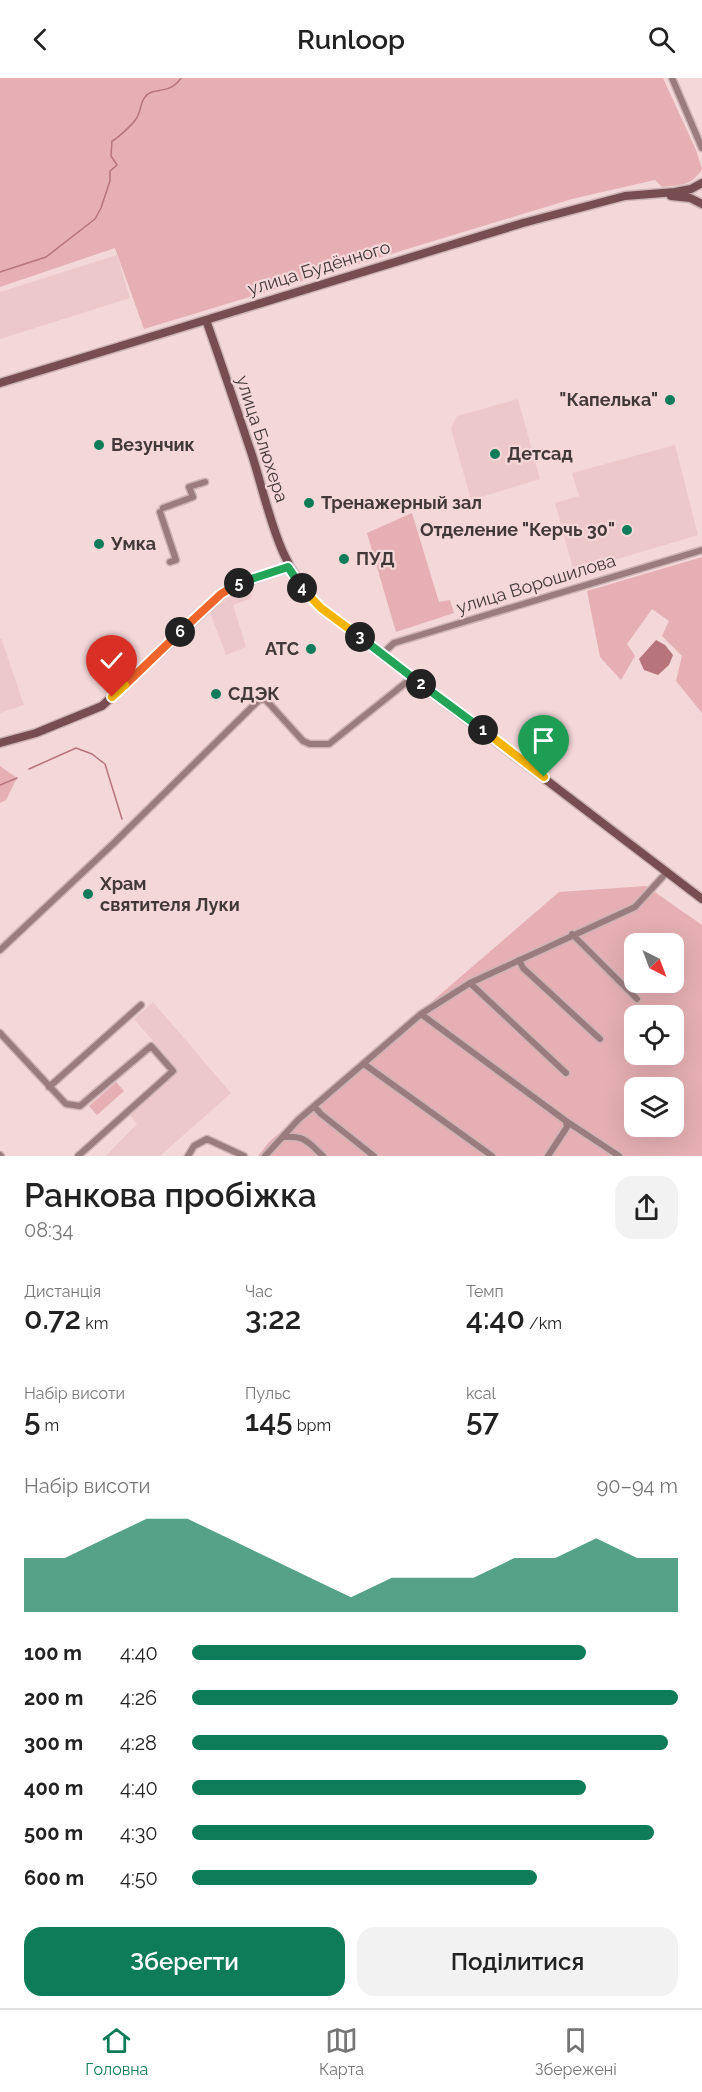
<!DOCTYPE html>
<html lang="uk">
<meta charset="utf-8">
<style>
body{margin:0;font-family:Raleway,sans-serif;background:#f2f2f2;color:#222;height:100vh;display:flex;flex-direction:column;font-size:22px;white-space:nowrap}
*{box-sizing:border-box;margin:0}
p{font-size:20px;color:#767676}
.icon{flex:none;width:33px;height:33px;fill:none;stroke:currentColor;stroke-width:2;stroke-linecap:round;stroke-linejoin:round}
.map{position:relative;height:1078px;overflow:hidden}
.drawer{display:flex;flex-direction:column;background:#fff;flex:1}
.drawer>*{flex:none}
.needle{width:39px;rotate:138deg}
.buttons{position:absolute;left:624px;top:855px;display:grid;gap:12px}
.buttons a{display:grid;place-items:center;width:60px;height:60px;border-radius:12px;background:#fff;box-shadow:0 6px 24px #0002;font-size:30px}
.pin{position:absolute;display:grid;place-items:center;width:51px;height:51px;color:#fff;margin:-62px -26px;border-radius:50% 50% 50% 0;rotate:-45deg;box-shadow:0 0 6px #0007}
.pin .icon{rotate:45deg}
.km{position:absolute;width:30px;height:30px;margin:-15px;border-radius:50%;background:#222;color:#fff;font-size:16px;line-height:30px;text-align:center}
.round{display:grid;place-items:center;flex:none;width:63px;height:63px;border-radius:18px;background:#f2f2f2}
.summary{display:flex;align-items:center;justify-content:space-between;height:102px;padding:0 24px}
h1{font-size:33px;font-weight:600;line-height:45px}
.stats{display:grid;grid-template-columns:repeat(3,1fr);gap:9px;height:102px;padding:6px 24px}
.stats div{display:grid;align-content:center}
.stats b{font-size:30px;font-weight:600}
.stats small{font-size:16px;font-weight:400}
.stats p{font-size:16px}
.chart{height:168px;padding:12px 24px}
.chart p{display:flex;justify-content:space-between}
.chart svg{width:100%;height:108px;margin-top:6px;fill:#0e7c58;opacity:.7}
.cta{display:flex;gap:12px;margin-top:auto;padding:12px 24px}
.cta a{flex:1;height:69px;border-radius:18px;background:#0e7c58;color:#fff;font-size:24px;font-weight:600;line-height:69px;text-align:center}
.cta a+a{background:#f2f2f2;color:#222}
ul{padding:0 24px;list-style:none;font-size:20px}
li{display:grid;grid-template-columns:96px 72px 1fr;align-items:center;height:45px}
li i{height:15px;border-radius:8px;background:#0e7c58}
header{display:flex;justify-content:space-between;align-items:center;height:78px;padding:0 24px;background:#fff;font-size:27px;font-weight:600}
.menu{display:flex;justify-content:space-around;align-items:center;height:84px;border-top:2px solid #e0e0e0;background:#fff;font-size:16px;color:#767676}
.menu a{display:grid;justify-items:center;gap:3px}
.menu .current{color:#0e7c58}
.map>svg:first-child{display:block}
.built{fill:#edc8ca}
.green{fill:#e5afb3;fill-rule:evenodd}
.water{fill:#b7747b}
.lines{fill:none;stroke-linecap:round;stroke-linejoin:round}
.stream{stroke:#b7747b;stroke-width:1.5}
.minor-casing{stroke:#cdb4b6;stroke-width:9}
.secondary-casing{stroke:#cdb4b6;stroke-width:11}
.minor{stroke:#9a7c7e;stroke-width:6}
.secondary{stroke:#774d51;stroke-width:8}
.split-1-casing{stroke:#fff;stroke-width:12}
.split-2-casing{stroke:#fff;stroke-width:12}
.split-3-casing{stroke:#fff;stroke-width:12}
.split-4-casing{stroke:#fff;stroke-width:12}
.split-5-casing{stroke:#fff;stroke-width:12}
.split-6-casing{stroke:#fff;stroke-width:12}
.split-7-casing{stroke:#fff;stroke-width:12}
.split-8-casing{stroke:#fff;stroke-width:12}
.split-1{stroke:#f5b400;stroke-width:8}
.split-2{stroke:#22a559;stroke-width:8}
.split-3{stroke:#22a559;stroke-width:8}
.split-4{stroke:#f5b400;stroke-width:8}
.split-5{stroke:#22a559;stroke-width:8}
.split-6{stroke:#f0652b;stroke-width:8}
.split-7{stroke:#f0652b;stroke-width:8}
.split-8{stroke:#f5b400;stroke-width:8}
.poi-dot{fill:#0e7c58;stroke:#f4d7d9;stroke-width:2}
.labels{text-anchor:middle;stroke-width:4.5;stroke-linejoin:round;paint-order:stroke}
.street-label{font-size:18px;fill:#433839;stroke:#f4d7d9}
.poi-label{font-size:18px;font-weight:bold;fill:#433839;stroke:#f4d7d9;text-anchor:start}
</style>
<header><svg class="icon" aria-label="back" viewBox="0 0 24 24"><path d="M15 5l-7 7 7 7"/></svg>Runloop<svg class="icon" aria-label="search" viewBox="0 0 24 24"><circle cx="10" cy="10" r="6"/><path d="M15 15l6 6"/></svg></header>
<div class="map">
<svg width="702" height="1078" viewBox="0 0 702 1078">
<rect width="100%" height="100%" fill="#f4d7d9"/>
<path class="built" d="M117,177L130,220L0,261V214Z
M518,321L540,401L471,422L451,350L457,338Z
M675,367L698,457L574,494L555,425L579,418L572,395Z
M250,511L252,520L233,527L246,569L226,577L210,534L232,517Z
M1,560L24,627L0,635V561Z
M153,924L231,1015L160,1078H106L137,1046L129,1036L178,992L134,941Z"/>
<path class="green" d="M0,0H663L696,72L702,91C692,108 680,107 662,109L655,102L572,121L144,251L115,170L0,209Z
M412,435L439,524L450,522L454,535L396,554L367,455Z
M702,479V635L676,603L682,578L662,558L669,543L652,531L627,566L635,578L621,602L600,579L587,513Z
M0,688L17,700L6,722L0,725Z
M646,808L702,847V1078H258L269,1064L559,814ZM634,866H674V904H634ZM634,938H674V976H634ZM634,1010H674V1048H634Z
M116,1004L124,1013L97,1037L89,1028Z"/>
<path class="water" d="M656,562L665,567L673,577L669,587L658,597L644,592L639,581Z"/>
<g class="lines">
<path class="stream" d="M0,194L46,179L95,141L101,130L110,103V93L117,87L111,78L112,63C117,61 133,46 136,41C141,34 140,25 145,19C153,8 169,18 181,0
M29,691L76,670L92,676L105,686L122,741
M0,707L17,700"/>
<g class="minor-casing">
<path id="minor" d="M672,0L702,70
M163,430L193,419L189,409L205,404
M160,434L176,482L170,484
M382,576L394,565L702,472
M572,856L637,921
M0,872L114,765L257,624L262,621L266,622L303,663L310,666H329L413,599
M519,882L523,890L600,961
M470,905L566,995
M421,936L566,1043L619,1078
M0,955L66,1026L80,1028L151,968L173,993L78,1078
M364,986L492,1078
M49,1009L141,927
M315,1029L321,1036L374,1078
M283,1059C305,1057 308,1064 323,1078
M0,1077L1,1078
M188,1078L194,1068L207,1061L244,1078
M265,1078L298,1042L421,936L470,905L635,829L667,794
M548,1078L567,1049L566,1043"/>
</g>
<g class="secondary-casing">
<path id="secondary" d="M671,118L690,120L702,126
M206,242C222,287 237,332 252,377C270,434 277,487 321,530L702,821
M0,305L523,145L625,118L675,114L691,111L702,105
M0,665L36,655L102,628L229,510L288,489"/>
</g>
<use href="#minor" class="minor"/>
<use href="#secondary" class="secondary"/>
</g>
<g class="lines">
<g class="split-1-casing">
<path id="split-1" d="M483,652L544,699"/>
</g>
<g class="split-2-casing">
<path id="split-2" d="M421,606L483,652"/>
</g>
<g class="split-3-casing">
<path id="split-3" d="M360,559L421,606"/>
</g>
<g class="split-4-casing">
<path id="split-4" d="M302,510L321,530L360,559"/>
</g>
<g class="split-5-casing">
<path id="split-5" d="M239,505L288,489L302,510"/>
</g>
<g class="split-6-casing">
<path id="split-6" d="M180,554L221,516L239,505"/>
</g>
<g class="split-7-casing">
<path id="split-7" d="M125,607L180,554"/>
</g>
<g class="split-8-casing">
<path id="split-8" d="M112,619L125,607"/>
</g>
<use href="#split-1" class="split-1"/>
<use href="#split-2" class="split-2"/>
<use href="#split-3" class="split-3"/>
<use href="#split-4" class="split-4"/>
<use href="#split-5" class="split-5"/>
<use href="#split-6" class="split-6"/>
<use href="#split-7" class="split-7"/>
<use href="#split-8" class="split-8"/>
</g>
<g class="poi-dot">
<circle cx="670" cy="322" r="6"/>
<circle cx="99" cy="367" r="6"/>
<circle cx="495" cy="376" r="6"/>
<circle cx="309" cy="425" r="6"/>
<circle cx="627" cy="452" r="6"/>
<circle cx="99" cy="466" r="6"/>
<circle cx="344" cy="481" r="6"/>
<circle cx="311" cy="571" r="6"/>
<circle cx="216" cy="616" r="6"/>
<circle cx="88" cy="816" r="6"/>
</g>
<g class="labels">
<g class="street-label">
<text transform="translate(319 190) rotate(-17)" y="6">улица Будённого</text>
<text transform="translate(262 361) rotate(72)" y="6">улица Блюхера</text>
<text transform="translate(536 506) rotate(-17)" y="6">улица Ворошилова</text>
</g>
<g class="poi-label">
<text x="658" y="328" text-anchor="end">"Капелька"</text>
<text x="111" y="373">Везунчик</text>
<text x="507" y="382">Детсад</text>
<text x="321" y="431">Тренажерный зал</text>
<text x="615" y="458" text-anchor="end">Отделение "Керчь 30"</text>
<text x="111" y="472">Умка</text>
<text x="356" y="487">ПУД</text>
<text x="299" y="577" text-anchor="end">АТС</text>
<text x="228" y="622">СДЭК</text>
<text x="100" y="812">Храм<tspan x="100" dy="21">святителя Луки</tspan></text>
</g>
</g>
</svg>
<div class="buttons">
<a><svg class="needle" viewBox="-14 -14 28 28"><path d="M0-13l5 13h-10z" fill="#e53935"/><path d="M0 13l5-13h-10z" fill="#767676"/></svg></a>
<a><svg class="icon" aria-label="locate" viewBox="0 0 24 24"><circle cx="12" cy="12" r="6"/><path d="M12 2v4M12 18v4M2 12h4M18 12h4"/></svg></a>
<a><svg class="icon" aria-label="layers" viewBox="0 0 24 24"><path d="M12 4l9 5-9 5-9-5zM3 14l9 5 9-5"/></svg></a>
</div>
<div class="pin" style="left:544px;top:699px;background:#1e9e55"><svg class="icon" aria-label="arrive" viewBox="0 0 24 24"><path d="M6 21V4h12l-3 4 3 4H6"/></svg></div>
<div class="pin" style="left:112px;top:619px;background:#d93025"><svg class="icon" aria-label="check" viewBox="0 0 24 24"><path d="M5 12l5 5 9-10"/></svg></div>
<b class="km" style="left:483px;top:652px">1</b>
<b class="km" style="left:421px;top:606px">2</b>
<b class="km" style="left:360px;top:559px">3</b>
<b class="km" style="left:302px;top:510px">4</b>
<b class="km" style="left:239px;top:505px">5</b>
<b class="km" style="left:180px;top:554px">6</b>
</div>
<section class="drawer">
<div class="summary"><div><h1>Ранкова пробіжка</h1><p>08:34</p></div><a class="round"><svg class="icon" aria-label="share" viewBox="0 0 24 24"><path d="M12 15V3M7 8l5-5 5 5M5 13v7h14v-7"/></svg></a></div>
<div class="stats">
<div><p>Дистанція</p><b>0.72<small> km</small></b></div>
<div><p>Час</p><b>3:22</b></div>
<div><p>Темп</p><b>4:40<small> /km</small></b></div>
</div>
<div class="stats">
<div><p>Набір висоти</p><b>5<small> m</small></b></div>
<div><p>Пульс</p><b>145<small> bpm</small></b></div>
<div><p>kcal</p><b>57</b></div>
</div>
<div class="chart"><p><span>Набір висоти</span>90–94 m</p>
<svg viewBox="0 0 160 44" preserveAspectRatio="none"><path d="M0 44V22L10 22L20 14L30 6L40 6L50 14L60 22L70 30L80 38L90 30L100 30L110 30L120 22L130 22L140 14L150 22L160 22V44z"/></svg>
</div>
<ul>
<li><b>100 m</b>4:40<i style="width:81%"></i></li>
<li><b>200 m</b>4:26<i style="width:100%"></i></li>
<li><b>300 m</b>4:28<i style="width:98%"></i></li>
<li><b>400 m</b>4:40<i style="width:81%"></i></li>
<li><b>500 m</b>4:30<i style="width:95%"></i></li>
<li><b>600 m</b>4:50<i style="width:71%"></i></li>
</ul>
<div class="cta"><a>Зберегти</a><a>Поділитися</a></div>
</section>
<nav class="menu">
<a class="current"><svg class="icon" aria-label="home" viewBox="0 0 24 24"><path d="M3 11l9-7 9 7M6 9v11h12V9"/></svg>Головна</a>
<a><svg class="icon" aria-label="map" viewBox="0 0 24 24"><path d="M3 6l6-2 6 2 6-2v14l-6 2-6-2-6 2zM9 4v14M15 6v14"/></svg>Карта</a>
<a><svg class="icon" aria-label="saved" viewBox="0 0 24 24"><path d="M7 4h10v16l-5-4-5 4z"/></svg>Збережені</a>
</nav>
